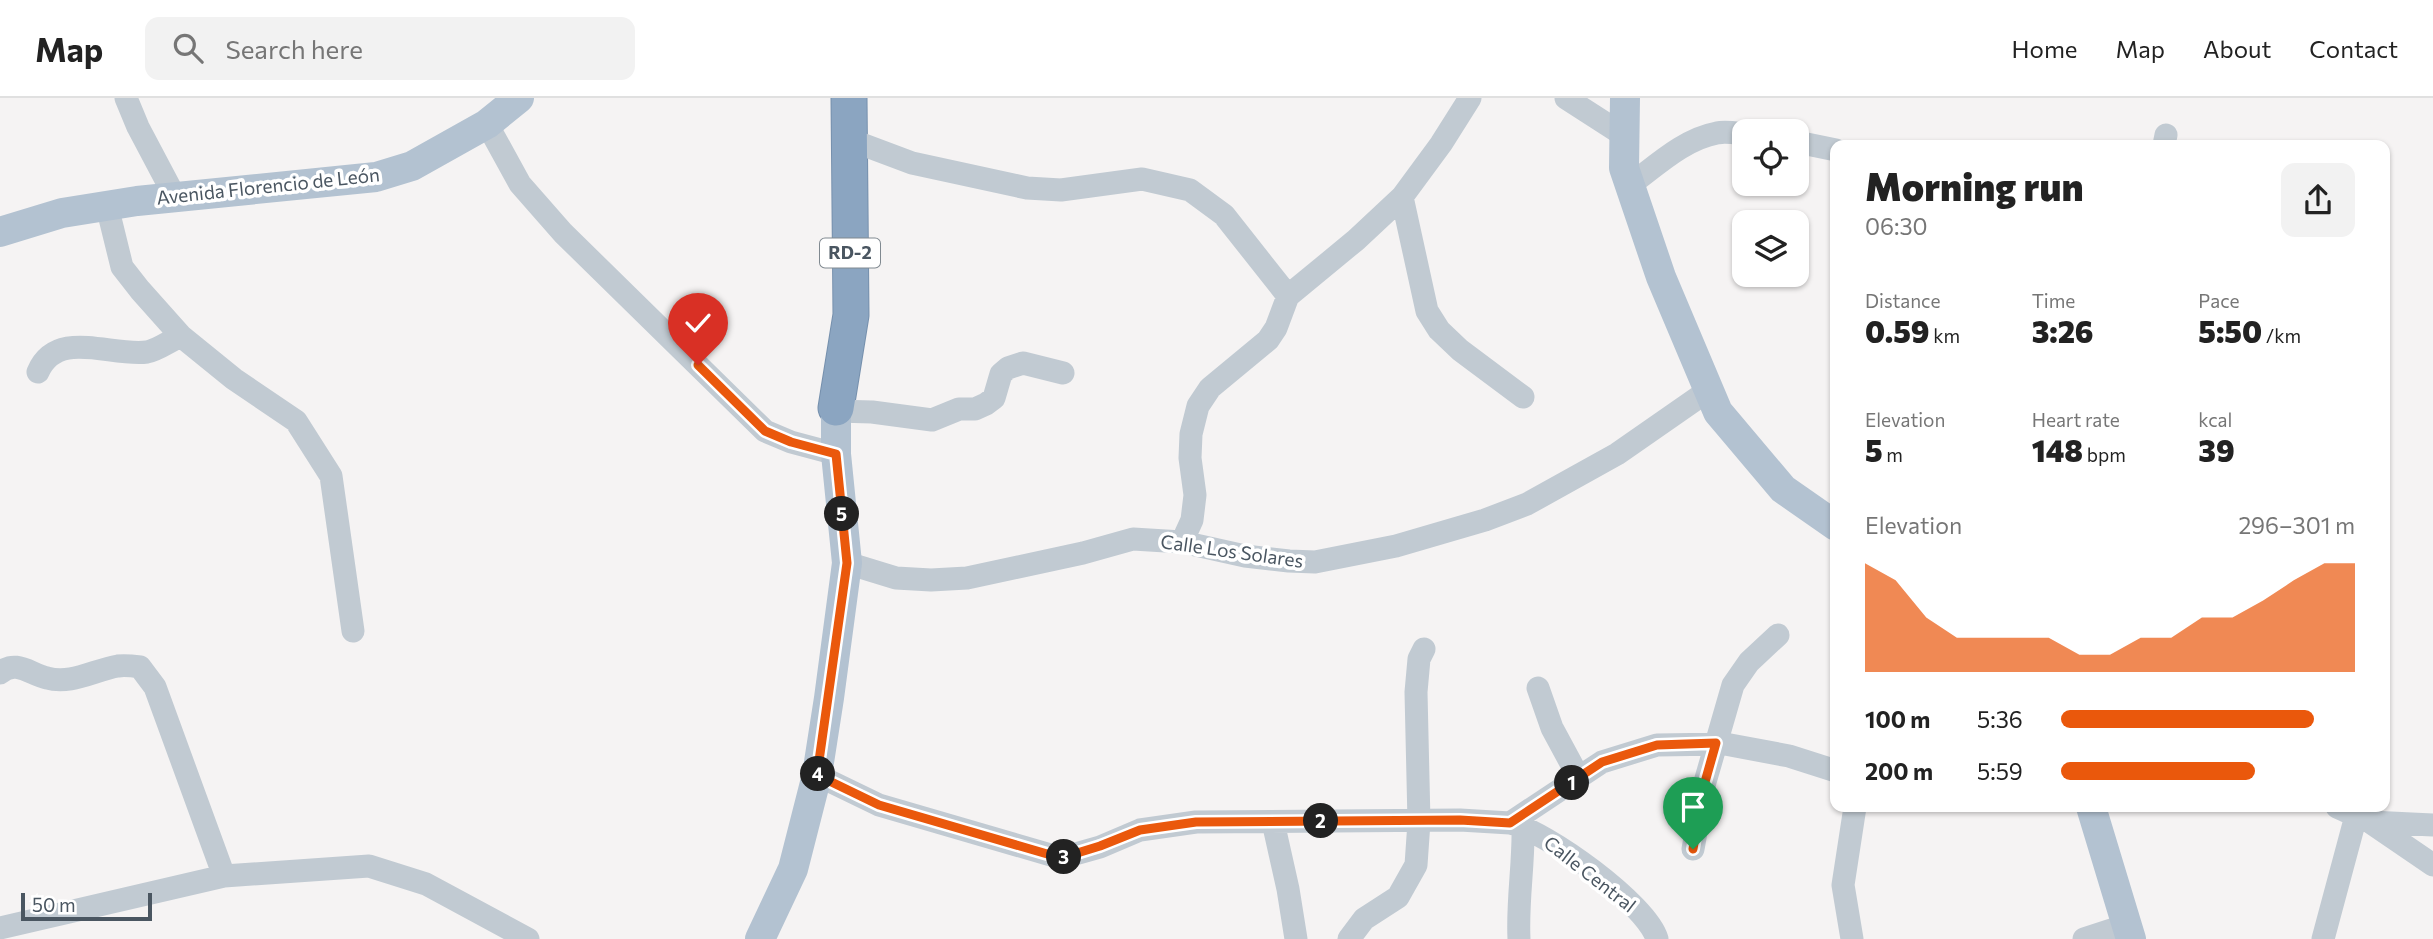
<!DOCTYPE html>
<meta charset="utf-8">
<style>
body{margin:0;font-family:Commissioner,sans-serif;background:#f2f2f2;color:#222;height:100vh;display:flex;flex-direction:column;font-size:26px;white-space:nowrap}
*{box-sizing:border-box;margin:0}
p{font-size:23px;color:#767676}
.icon{flex:none;width:38px;height:38px;fill:none;stroke:currentColor;stroke-width:2;stroke-linecap:round;stroke-linejoin:round}
.map{position:relative;flex:1;overflow:hidden}
.drawer{position:absolute;left:1830px;top:42px;width:560px;height:672px;display:flex;flex-direction:column;background:#fff;border-radius:14px;box-shadow:0 2px 5px #0004}
.drawer>*{flex:none}
.tools{position:absolute;left:1732px;top:21px;display:grid;gap:14px}
.tools a{display:grid;place-items:center;width:77px;height:77px;border-radius:14px;background:#fff;box-shadow:0 2px 5px #0004;font-size:35px}
.scale{position:absolute;left:21px;bottom:18px;width:131px;box-sizing:border-box;padding-left:7px;border:4px solid #4a5661;border-top:0;font-size:19px;line-height:24px;white-space:nowrap;color:#4a5661;-webkit-text-stroke:5px #fff;paint-order:stroke}
.pin{position:absolute;display:grid;place-items:center;width:60px;height:60px;color:#fff;margin:-72px -30px;border-radius:50% 50% 50% 0;rotate:-45deg;box-shadow:0 0 7px #0007}
.pin .icon{rotate:45deg}
.km{position:absolute;width:35px;height:35px;margin:-18px;border-radius:50%;background:#222;color:#fff;font-size:19px;line-height:35px;text-align:center}
.round{display:grid;place-items:center;flex:none;width:74px;height:74px;border-radius:14px;background:#f2f2f2}
.overview{display:flex;align-items:center;justify-content:space-between;height:119px;padding:0 35px}
h1{font-size:38px;font-weight:800;line-height:52px}
.stats{display:grid;grid-template-columns:repeat(3,1fr);gap:10px;height:119px;padding:7px 35px}
.stats div{display:grid;align-content:center}
.stats b{font-size:30px;font-weight:800}
.stats small{font-size:19px;font-weight:400}
.stats p{font-size:19px}
.chart{height:196px;padding:14px 35px}
.chart p{display:flex;justify-content:space-between}
.chart svg{width:100%;height:126px;margin-top:7px;fill:#ea580c;opacity:.7}
ul{padding:0 35px;list-style:none;font-size:23px}
li{display:grid;grid-template-columns:112px 84px 1fr;align-items:center;height:52px}
li i{height:18px;border-radius:9px;background:#ea580c}
header{display:flex;align-items:center;gap:42px;box-sizing:border-box;height:98px;padding:0 35px;background:#fff;border-bottom:2px solid #e0e0e0}
header strong{font-size:33px}
nav{display:flex;gap:38px;margin-inline-start:auto;font-size:24px}
.search{width:490px;height:63px;background:#f2f2f2;display:flex;align-items:center;gap:18px;box-sizing:border-box;padding:0 24px;border-radius:14px;color:#767676;font-size:26px}
.map>svg:first-child{display:block}
.lines{fill:none;stroke-linecap:round;stroke-linejoin:round}
.highway-casing{stroke:#7690ad;stroke-width:37}
.minor{stroke:#c1cad2;stroke-width:23}
.major{stroke:#b3c2d1;stroke-width:30}
.highway{stroke:#8ba5c1;stroke-width:35}
.route-casing{stroke:#fff;stroke-width:14}
.route{stroke:#ea580c;stroke-width:9}
.labels{text-anchor:middle;stroke-width:7;stroke-linejoin:round;paint-order:stroke}
.shield{fill:#fff;stroke:#808990;stroke-width:2}
.shield-label{font-size:18px;font-weight:bold;fill:#4a5661}
.street-label{font-size:19px;fill:#4a5661;stroke:#fff}
</style>
<header>
<strong>Map</strong>
<div class="search"><svg class="icon" aria-label="search" viewBox="0 0 24 24"><circle cx="10" cy="10" r="6"/><path d="M15 15l6 6"/></svg>Search here</div>
<nav><a>Home</a><a>Map</a><a>About</a><a>Contact</a></nav>
</header>
<div class="map">
<svg width="2433" height="841" viewBox="0 0 2433 841">
<rect width="100%" height="100%" fill="#f5f3f3"/>
<g class="lines">
<g class="highway-casing">
<path id="highway" d="M836,310L851,217L849,0"/>
</g>
<path class="minor" d="M126,0L138,29L175,99
M1566,0L1625,38
M487,26L520,86L563,135L765,333L791,344L836,356
M848,41L912,65L1027,90L1061,92L1142,81L1190,92L1224,117L1288,198
M1797,44L1836,52
M2164,47L2166,37
M1630,87C1656,68 1684,41 1717,35C1725,33 1736,35 1745,36
M1402,99L1427,213L1439,232L1460,252L1523,299
M107,108L122,169L140,192L181,238L234,281L296,323L331,378L353,533
M38,274C57,230 111,259 147,254C158,252 171,242 181,238
M836,313L872,314L932,322L959,311H975L986,306L994,300L1001,276L1008,270L1023,265L1063,275
M1182,444L1192,422L1195,397L1190,360L1191,336L1198,308L1210,290L1268,242L1276,230L1288,198L1356,142L1402,99L1441,46L1470,0
M847,465L896,480L931,482L967,480L1083,455L1133,441L1182,444L1245,458L1289,463L1315,464L1396,448L1485,422L1527,406L1617,356L1709,292
M0,575C16,561 30,576 47,580C71,587 94,572 118,568C125,567 133,568 140,569L155,589L224,778
M1538,590L1552,630L1579,680
M817,677L879,707L1061,760L1100,749L1140,732L1196,724L1460,722L1510,725L1602,664L1657,647L1725,646L1789,658L1836,673
M2337,709L2370,724L2433,727
M1273,724L1288,791L1296,841
M2370,724L2433,767
M1510,725C1546,733 1647,806 1657,841
M1693,751L1705,684L1733,587L1749,564L1778,537
M0,830L224,778L369,768L426,786L528,841
M1349,841L1364,821L1398,799L1416,767L1419,724L1416,594L1419,561L1424,551
M1519,841C1517,803 1524,766 1523,728
M1852,841L1843,787L1855,709
M2084,841L2127,827
M2323,841L2356,718"/>
<path class="major" d="M1625,0L1624,70L1661,179L1718,314L1783,391L1836,428
M0,134L62,115L137,103L376,79L412,68L487,26L519,0
M2091,709L2131,841
M760,841L793,771L817,677L829,600L847,465L836,356V310"/>
<use href="#highway" class="highway"/>
</g>
<g class="lines">
<g class="route-casing">
<path id="route" d="M698,267L765,333L791,344L836,356L847,465L817,677L879,707L1061,760L1100,748L1140,732L1196,724L1460,722L1510,725L1602,664L1657,647L1716,645L1705,684L1693,751"/>
</g>
<use href="#route" class="route"/>
</g>
<g class="labels">
<rect class="shield" x="820" y="140.5" width="60" height="29" rx="5"/>
<g class="shield-label">
<text x="850" y="161">RD-2</text>
</g>
<g class="street-label">
<text transform="translate(268 88) rotate(-6)" y="7">Avenida Florencio de León</text>
<text transform="translate(1232 453) rotate(8)" y="7">Calle Los Solares</text>
<text transform="translate(1590 776) rotate(38)" y="7">Calle Central</text>
</g>
</g>
</svg>
<div class="tools">
<a><svg class="icon" aria-label="locate" viewBox="0 0 24 24"><circle cx="12" cy="12" r="6"/><path d="M12 2v4M12 18v4M2 12h4M18 12h4"/></svg></a>
<a><svg class="icon" aria-label="layers" viewBox="0 0 24 24"><path d="M12 4l9 5-9 5-9-5zM3 14l9 5 9-5"/></svg></a>
</div>
<div class="scale">50 m</div>
<div class="pin" style="left:1693px;top:751px;background:#1e9e55"><svg class="icon" aria-label="arrive" viewBox="0 0 24 24"><path d="M6 21V4h12l-3 4 3 4H6"/></svg></div>
<div class="pin" style="left:698px;top:267px;background:#d93025"><svg class="icon" aria-label="check" viewBox="0 0 24 24"><path d="M5 12l5 5 9-10"/></svg></div>
<b class="km" style="left:1572px;top:685px">1</b>
<b class="km" style="left:1321px;top:723px">2</b>
<b class="km" style="left:1064px;top:759px">3</b>
<b class="km" style="left:818px;top:676px">4</b>
<b class="km" style="left:842px;top:416px">5</b>
<section class="drawer">
<div class="overview"><div><h1>Morning run</h1><p>06:30</p></div><a class="round"><svg class="icon" aria-label="share" viewBox="0 0 24 24"><path d="M12 15V3M7 8l5-5 5 5M5 13v7h14v-7"/></svg></a></div>
<div class="stats">
<div><p>Distance</p><b>0.59<small> km</small></b></div>
<div><p>Time</p><b>3:26</b></div>
<div><p>Pace</p><b>5:50<small> /km</small></b></div>
</div>
<div class="stats">
<div><p>Elevation</p><b>5<small> m</small></b></div>
<div><p>Heart rate</p><b>148<small> bpm</small></b></div>
<div><p>kcal</p><b>39</b></div>
</div>
<div class="chart"><p><span>Elevation</span>296–301 m</p>
<svg viewBox="0 0 160 44" preserveAspectRatio="none"><path d="M0 44V6L10 12L20 25L30 32L40 32L50 32L60 32L70 38L80 38L90 32L100 32L110 25L120 25L130 19L140 12L150 6L160 6V44z"/></svg>
</div>
<ul>
<li><b>100 m</b>5:36<i style="width:86%"></i></li>
<li><b>200 m</b>5:59<i style="width:66%"></i></li>
</ul>
</section>
</div>
